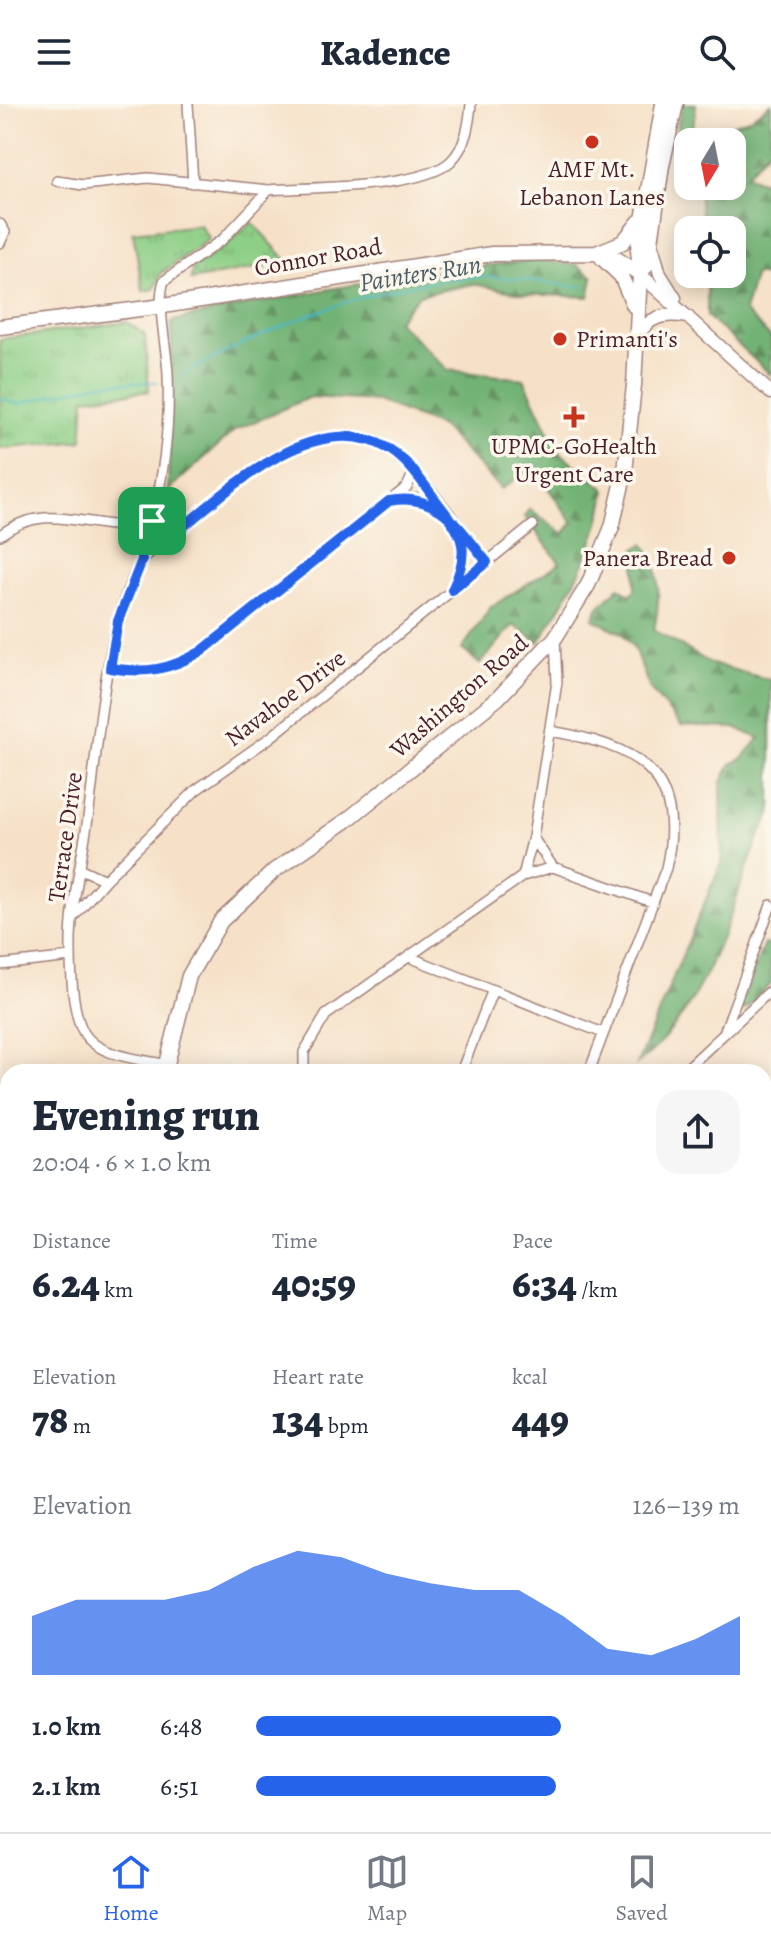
<!DOCTYPE html>
<meta charset="utf-8">
<style>
body{margin:0;font-family:Alegreya,serif;background:#f6f6f7;color:#1f2937;height:100vh;display:flex;flex-direction:column;font-size:30px;white-space:nowrap}
*{box-sizing:border-box;margin:0}
p{font-size:26px;color:#747a83}
.icon{flex:none;width:44px;height:44px;fill:none;stroke:currentColor;stroke-width:2;stroke-linecap:round;stroke-linejoin:round}
.map{position:relative;flex:1;overflow:hidden}
.sheet{position:absolute;left:0px;top:960px;width:772px;height:768px;display:flex;flex-direction:column;background:#fff;border-radius:24px 24px 0 0;box-shadow:0 4px 20px #0003}
.sheet>*{flex:none}
.needle{width:52px;rotate:190deg}
.fabs{position:absolute;left:674px;top:24px;display:grid;gap:16px}
.fabs a{display:grid;place-items:center;width:72px;height:72px;border-radius:16px;background:#fff;box-shadow:0 4px 20px #0003;font-size:40px}
.pin{position:absolute;display:grid;place-items:center;width:68px;height:68px;color:#fff;margin:-34px;border-radius:16px;box-shadow:0 4px 12px #0006}
.round{display:grid;place-items:center;flex:none;width:84px;height:84px;border-radius:24px;background:#f6f6f7}
.summary{display:flex;align-items:center;justify-content:space-between;height:136px;padding:0 32px}
h1{font-size:44px;font-weight:800;line-height:60px}
.stats{display:grid;grid-template-columns:repeat(3,1fr);gap:12px;height:136px;padding:8px 32px}
.stats div{display:grid;align-content:center}
.stats b{font-size:40px;font-weight:800}
.stats small{font-size:22px;font-weight:400}
.stats p{font-size:22px}
.chart{height:224px;padding:16px 32px}
.chart p{display:flex;justify-content:space-between}
.chart svg{width:100%;height:144px;margin-top:8px;fill:#2563eb;opacity:.7}
ul{padding:0 32px;list-style:none;font-size:26px}
li{display:grid;grid-template-columns:128px 96px 1fr;align-items:center;height:60px}
li i{height:20px;border-radius:10px;background:#2563eb}
header{display:flex;justify-content:space-between;align-items:center;height:104px;padding:0 32px;background:#fff;font-size:36px;font-weight:800}
.dock{display:flex;justify-content:space-around;align-items:center;height:112px;border-top:2px solid #e0e1e3;background:#fff;font-size:22px;color:#747a83}
.dock a{display:grid;justify-items:center;gap:4px}
.dock .selected{color:#2563eb}
.map>svg:first-child{display:block}
.forest{fill:url(#forest-firs);stroke:#5e6850;stroke-width:2}
.park{fill:url(#park-tufts);stroke:#6c7759;stroke-width:2}
.lines{fill:none;stroke-linecap:round;stroke-linejoin:round}
.stream{stroke:#49b8bf;stroke-width:2}
.street-casing{stroke:#a0807a;stroke-width:12}
.secondary-casing{stroke:#a0807a;stroke-width:15}
.primary-casing{stroke:#a0807a;stroke-width:17}
.street{stroke:#fff;stroke-width:9}
.secondary{stroke:#fff;stroke-width:12}
.primary{stroke:#fff;stroke-width:14}
.route-casing{stroke:#fff;stroke-width:16}
.route{stroke:#2563eb;stroke-width:10}
.poi-dot{fill:#c8321e;stroke:#fbf7ec;stroke-width:3}
.labels{text-anchor:middle;stroke-width:7;stroke-linejoin:round;paint-order:stroke}
.poi-label{font-size:24px;fill:#4a1f2b;stroke:#fbf7ec}
.street-label{font-size:24px;fill:#4a1f2b;stroke:#fbf7ec}
.water-label{font-size:26px;font-style:italic;fill:#4a5c66;stroke:#fbf7ec}
</style>
<header><svg class="icon" aria-label="menu" viewBox="0 0 24 24"><path d="M4 6h16M4 12h16M4 18h16"/></svg>Kadence<svg class="icon" aria-label="search" viewBox="0 0 24 24"><circle cx="10" cy="10" r="6"/><path d="M15 15l6 6"/></svg></header>
<div class="map">
<svg width="771" height="1728" viewBox="0 0 771 1728">
<defs>
<pattern id="forest-firs" width="22" height="20" patternUnits="userSpaceOnUse" patternTransform="scale(2)"><rect width="22" height="20" fill="#72b274"/><path d="M5 1l3.5 6h-7zM16 11l3.5 6h-7z" fill="#60905f"/></pattern>
<pattern id="park-tufts" width="24" height="20" patternUnits="userSpaceOnUse" patternTransform="scale(2)"><rect width="24" height="20" fill="#8ecf87"/><path d="M3 7l-1-3M5 7V3M7 7l1-3M15 17l-1-3M17 17v-4M19 17l1-3" fill="none" stroke="#7cb175"/></pattern>
</defs>
<rect width="100%" height="100%" fill="#fbf7ec"/>
<filter id="ink" filterUnits="userSpaceOnUse"><feTurbulence type="fractalNoise" baseFrequency=".0125" numOctaves="2"/><feDisplacementMap in="SourceGraphic" scale="16" xChannelSelector="R" yChannelSelector="G"/><feConvolveMatrix kernelMatrix="1 2 1 2 8 2 1 2 1" color-interpolation-filters="sRGB"/></filter>
<filter id="wash" filterUnits="userSpaceOnUse"><feTurbulence type="fractalNoise" baseFrequency=".006" numOctaves="4" result="noise"/><feDisplacementMap in="SourceGraphic" scale="32" xChannelSelector="R" yChannelSelector="G"/><feGaussianBlur stdDeviation="1.8" result="paint"/><feColorMatrix in="noise" values="0 0 0 0 0 0 0 0 0 0 0 0 0 0 0 0 0 1.4 0 .05"/><feComposite in="paint" operator="in"/></filter>
<g filter="url(#wash)">
<rect width="100%" height="100%" fill="#f6e1c8"/>
<path class="forest" d="M682,0H696L693,25L702,31L749,15L771,0V43L746,71L771,81V173L755,170L744,207L771,234V271L707,212V170H732V126H703L698,82H732V38H688V46L672,48Z
M538,156L577,161L593,173L589,193L524,190L473,180L419,191L397,217L448,266L524,275L558,347L606,386C598,444 569,490 539,538L513,521L480,560L462,545L491,503L560,459L525,413L530,405L564,430L573,419L533,363L501,385L442,323L376,297L310,293L235,326L168,387L172,217C293,190 415,168 538,156Z
M644,440C663,464 660,498 654,526L712,560L771,576V710C759,728 754,747 746,767C723,834 695,916 637,960L722,757L721,680L731,660L742,655L760,634L734,624L681,622L650,585L634,544L622,529L593,515L599,503L619,483L630,491L635,486V445Z
M764,840L771,841V880L744,906L739,904Z
M8,1171V1265L0,1264V1179Z"/>
<path class="park" d="M252,118L288,158L191,176L193,164L226,142Z
M200,121L209,135L161,169L154,185L143,187L133,128Z
M127,218L145,231L149,287L85,294L82,337L0,345V235Z
M292,1720H741L757,1728H291Z"/>
<g class="lines">
<path class="stream" d="M182,271C273,222 373,178 478,173C512,172 549,180 583,183
M0,294L18,300L102,279L157,278
M604,1720L607,1728"/>
</g>
</g>
<g filter="url(#ink)">
<g class="lines">
<g class="street-casing">
<path id="street" d="M188,0L193,79
M57,77L83,81L148,74L269,86
M0,120L5,128L0,139
M392,397L416,394L440,403
M152,417C164,370 170,319 168,270C167,245 156,199 164,177L223,135L269,86C311,83 422,85 451,57C466,42 469,21 471,0
M152,417L171,433
M124,422L139,445L142,456
M0,431C54,391 98,435 152,417
M454,483L463,455L460,427
M110,564C145,570 170,565 202,547L407,383L414,368
M550,627C634,641 688,667 666,764L589,968
M533,734L553,763L652,798
M81,765L105,776
M523,772L553,763
M74,812L105,776L196,686L271,633L533,421
M409,853L603,929
M0,861L71,853
M724,929L771,801
M167,961C142,955 98,953 84,929C72,909 71,869 71,846C70,802 82,757 88,714C98,644 105,518 140,460C149,445 172,432 186,421C236,380 305,312 377,339C411,352 462,428 487,458
M304,968V948L326,911L523,772L533,733L557,578L555,534
M461,968L492,888
M683,968L771,886
M0,1084L8,1089
M764,1111L771,1102
M764,1322L771,1318
M0,1331L8,1335
M764,1464L771,1460
M0,1468L8,1472
M764,1501L771,1504
M0,1605L8,1608
M0,1727L2,1728
M158,1728L159,1720"/>
</g>
<g class="secondary-casing">
<path id="secondary" d="M652,141L660,170L675,194
M640,170L771,289
M637,233C649,212 664,209 688,213
M0,1104L8,1101
M755,1720L771,1728"/>
</g>
<g class="primary-casing">
<path id="primary" d="M596,149L623,138L639,118
M602,154L621,172L634,202
M640,170L648,159L662,62L676,0
M0,223L163,202L492,150L596,149L617,155L640,170
M165,968L189,872L221,817L275,766L346,717L498,594L555,534L588,481L612,423L625,368L634,281L640,170L638,145L663,0
M281,1728L282,1720"/>
</g>
<use href="#street" class="street"/>
<use href="#secondary" class="secondary"/>
<use href="#primary" class="primary"/>
</g>
</g>
<g class="lines" filter="url(#ink)">
<g class="route-casing">
<path id="route" d="M152,417L171,433C224,390 314,300 389,345C409,357 424,381 438,399C464,432 471,446 452,486L487,458C459,424 439,387 389,397L202,547C170,566 146,570 110,564L118,517L142,456L139,445L124,422L152,417"/>
</g>
<use href="#route" class="route"/>
</g>
<g class="poi-dot">
<circle cx="592" cy="38" r="8"/>
<circle cx="560" cy="235" r="8"/>
<path d="M570 301h8v8h8v8h-8v8h-8v-8h-8v-8h8z"/>
<circle cx="729" cy="454" r="8"/>
</g>
<g class="labels">
<g class="poi-label">
<text x="592" y="73">AMF Mt.<tspan x="592" dy="28">Lebanon Lanes</tspan></text>
<text x="576" y="243" text-anchor="start">Primanti's</text>
<text x="574" y="350">UPMC-GoHealth<tspan x="574" dy="28">Urgent Care</tspan></text>
<text x="713" y="462" text-anchor="end">Panera Bread</text>
</g>
<g class="street-label">
<text transform="translate(318 153) rotate(-10)" y="8">Connor Road</text>
<text transform="translate(459 592) rotate(-41)" y="8">Washington Road</text>
<text transform="translate(285 594) rotate(-37)" y="8">Navahoe Drive</text>
<text transform="translate(65 733) rotate(-82)" y="8">Terrace Drive</text>
</g>
<g class="water-label">
<text transform="translate(420 169) rotate(-9)" y="9">Painters Run</text>
</g>
</g>
</svg>
<div class="fabs">
<a><svg class="needle" viewBox="-14 -14 28 28"><path d="M0-13l5 13h-10z" fill="#e53935"/><path d="M0 13l5-13h-10z" fill="#747a83"/></svg></a>
<a><svg class="icon" aria-label="locate" viewBox="0 0 24 24"><circle cx="12" cy="12" r="6"/><path d="M12 2v4M12 18v4M2 12h4M18 12h4"/></svg></a>
</div>
<div class="pin" style="left:152px;top:417px;background:#1e9e55"><svg class="icon" aria-label="arrive" viewBox="0 0 24 24"><path d="M6 21V4h12l-3 4 3 4H6"/></svg></div>
<section class="sheet">
<div class="summary"><div><h1>Evening run</h1><p>20:04 · 6 × 1.0 km</p></div><a class="round"><svg class="icon" aria-label="share" viewBox="0 0 24 24"><path d="M12 15V3M7 8l5-5 5 5M5 13v7h14v-7"/></svg></a></div>
<div class="stats">
<div><p>Distance</p><b>6.24<small> km</small></b></div>
<div><p>Time</p><b>40:59</b></div>
<div><p>Pace</p><b>6:34<small> /km</small></b></div>
</div>
<div class="stats">
<div><p>Elevation</p><b>78<small> m</small></b></div>
<div><p>Heart rate</p><b>134<small> bpm</small></b></div>
<div><p>kcal</p><b>449</b></div>
</div>
<div class="chart"><p><span>Elevation</span>126–139 m</p>
<svg viewBox="0 0 160 44" preserveAspectRatio="none"><path d="M0 44V26L10 21L20 21L30 21L40 18L50 11L60 6L70 8L80 13L90 16L100 18L110 18L120 26L130 36L140 38L150 33L160 26V44z"/></svg>
</div>
<ul>
<li><b>1.0 km</b>6:48<i style="width:63%"></i></li>
<li><b>2.1 km</b>6:51<i style="width:62%"></i></li>
</ul>
</section>
</div>
<nav class="dock">
<a class="selected"><svg class="icon" aria-label="home" viewBox="0 0 24 24"><path d="M3 11l9-7 9 7M6 9v11h12V9"/></svg>Home</a>
<a><svg class="icon" aria-label="map" viewBox="0 0 24 24"><path d="M3 6l6-2 6 2 6-2v14l-6 2-6-2-6 2zM9 4v14M15 6v14"/></svg>Map</a>
<a><svg class="icon" aria-label="saved" viewBox="0 0 24 24"><path d="M7 4h10v16l-5-4-5 4z"/></svg>Saved</a>
</nav>
